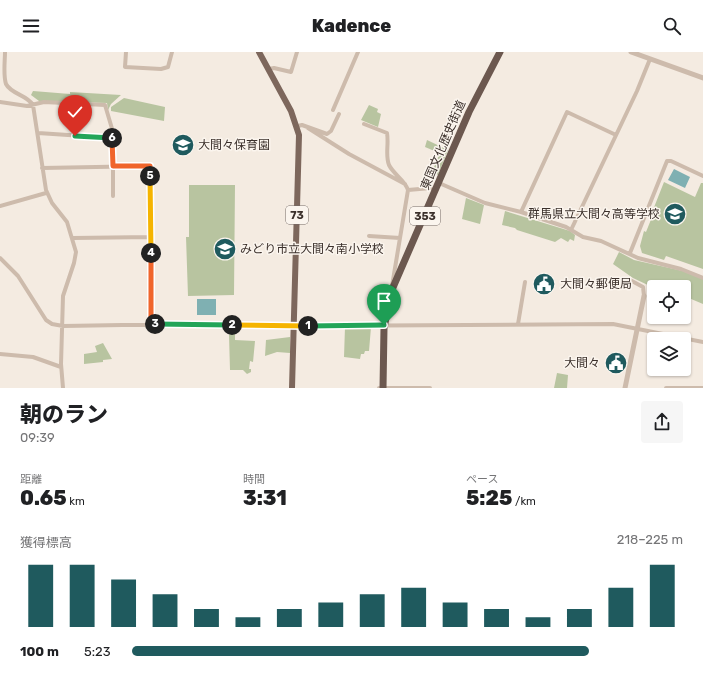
<!DOCTYPE html>
<html lang="ja">
<meta charset="utf-8">
<style>
body{margin:0;font-family:Rubik,"Noto Sans JP",sans-serif;background:#f6f6f6;color:#202124;height:100vh;display:flex;flex-direction:column;font-size:15px;white-space:nowrap}
*{box-sizing:border-box;margin:0}
p{font-size:13px;color:#757577}
.icon{flex:none;width:22px;height:22px;fill:none;stroke:currentColor;stroke-width:2;stroke-linecap:round;stroke-linejoin:round}
.map{position:relative;height:336px;overflow:hidden}
.drawer{display:flex;flex-direction:column;background:#fff;flex:1}
.drawer>*{flex:none}
.tools{position:absolute;left:647px;top:228px;display:grid;gap:8px}
.tools a{display:grid;place-items:center;width:44px;height:44px;border-radius:4px;background:#fff;box-shadow:0 1px 3px #0004;font-size:20px}
.pin{position:absolute;display:grid;place-items:center;width:34px;height:34px;color:#fff;margin:-41px -17px;border-radius:50% 50% 50% 0;rotate:-45deg;box-shadow:0 0 4px #0007}
.pin .icon{rotate:45deg}
.km{position:absolute;width:20px;height:20px;margin:-10px;border-radius:50%;background:#222;color:#fff;font-size:11px;line-height:20px;text-align:center}
.round{display:grid;place-items:center;flex:none;width:42px;height:42px;border-radius:4px;background:#f6f6f6}
.overview{display:flex;align-items:center;justify-content:space-between;height:68px;padding:0 20px}
h1{font-size:22px;font-weight:800;line-height:30px}
.stats{display:grid;grid-template-columns:repeat(3,1fr);gap:6px;height:68px;padding:4px 20px}
.stats div{display:grid;align-content:center}
.stats b{font-size:20px;font-weight:800}
.stats small{font-size:11px;font-weight:400}
.stats p{font-size:11px}
.chart{height:112px;padding:8px 20px}
.chart p{display:flex;justify-content:space-between}
.chart svg{width:100%;height:72px;margin-top:4px;stroke:#1f5a5e;stroke-width:6}
ul{padding:0 20px;list-style:none;font-size:13px}
li{display:grid;grid-template-columns:64px 48px 1fr;align-items:center;height:30px}
li i{height:10px;border-radius:5px;background:#1f5a5e}
header{display:flex;justify-content:space-between;align-items:center;height:52px;padding:0 20px;background:#fff;font-size:18px;font-weight:800}
.map>svg:first-child{display:block}
.green{fill:#b8c4a0}
.water{fill:#7fb0b2}
.lines{fill:none;stroke-linecap:round;stroke-linejoin:round}
.minor{stroke:#cdbbac;stroke-width:4}
.tertiary{stroke:#cdbbac;stroke-width:5}
.primary{stroke:#7d675c;stroke-width:6}
.trunk{stroke:#6c584f;stroke-width:7}
.split-1-casing{stroke:#fff;stroke-width:8}
.split-2-casing{stroke:#fff;stroke-width:8}
.split-3-casing{stroke:#fff;stroke-width:8}
.split-4-casing{stroke:#fff;stroke-width:8}
.split-5-casing{stroke:#fff;stroke-width:8}
.split-6-casing{stroke:#fff;stroke-width:8}
.split-7-casing{stroke:#fff;stroke-width:8}
.split-1{stroke:#22a559;stroke-width:5}
.split-2{stroke:#f5b400;stroke-width:5}
.split-3{stroke:#22a559;stroke-width:5}
.split-4{stroke:#f0652b;stroke-width:5}
.split-5{stroke:#f5b400;stroke-width:5}
.split-6{stroke:#f0652b;stroke-width:5}
.split-7{stroke:#22a559;stroke-width:5}
.labels{text-anchor:middle;stroke-width:3;stroke-linejoin:round;paint-order:stroke}
.shield{fill:#fbf5ee;stroke:#756b66;stroke-width:1}
.shield-label{font-size:11px;font-weight:bold;fill:#3b302b}
.poi-label{font-size:12px;fill:#3b302b;stroke:#fbf5ee;text-anchor:start}
.street-label{font-size:12px;fill:#3b302b;stroke:#fbf5ee}
</style>
<header><svg class="icon" aria-label="menu" viewBox="0 0 24 24"><path d="M4 6h16M4 12h16M4 18h16"/></svg>Kadence<svg class="icon" aria-label="search" viewBox="0 0 24 24"><circle cx="10" cy="10" r="6"/><path d="M15 15l6 6"/></svg></header>
<div class="map">
<svg width="703" height="336" viewBox="0 0 703 336">
<rect width="100%" height="100%" fill="#f4ebe1"/>
<path class="green" d="M33,39L70,42V40L121,43L111,52L108,58L107,51L39,49L31,43Z
M124,46L165,55L164,69L111,59V55Z
M369,53L378,57L377,60L381,62L378,75L361,68Z
M427,88L448,98L438,123L432,120L439,103L437,100L425,95Z
M664,130L695,145L701,131H703V217L666,204L664,208L642,201L640,194L644,179L646,180L652,165L651,163Z
M189,133H235L234,243L188,244L186,185H189Z
M466,146L484,153L480,172L462,167Z
M505,159L570,179L575,183L574,189L570,187L568,190L561,186L555,190L517,178L515,176L502,173Z
M619,200L634,208L683,219L703,227V252L684,244V235H652L633,226L613,212Z
M345,275H371L369,299H365L364,302H361L360,307L344,305Z
M231,279H235V288L255,289L253,310L250,309L249,317H251V320L247,322L243,318H230L229,283Z
M290,285V301L277,300L265,304L266,288Z
M103,291L112,307L103,308V310L84,312V302L97,300L95,294Z
M557,321L568,323L567,336H554Z"/>
<path class="water" d="M674,117L690,125L685,136L668,128Z
M197,247H216V263H197Z"/>
<g class="lines">
<path class="minor" d="M5,0C5,9 3,23 6,32C11,42 27,43 33,53L46,138L52,151L67,170L76,200L74,211L63,244L61,312L63,336
M126,0L125,15L161,17L168,15L172,0
M269,17L274,16L291,20L297,0
M0,50L27,54L44,50L105,53L113,80V144
M333,58L358,0
M364,72L387,81C389,92 385,103 389,113C394,123 405,128 408,138L392,234
M298,74L302,73L327,82L331,79L339,62
M308,76L349,102L405,132
M38,81L113,86
M42,116L150,114L151,273
M439,131L485,151L521,160L566,175L583,185L601,189L638,206L681,217L703,226
M408,138L431,136L436,137
M0,154L46,141
M521,160L567,60L616,83
M571,178L637,39L650,7
M369,184L400,186
M73,186L151,185
M630,201L667,109H671L703,124
M0,206L18,224L46,268L52,272L63,274L182,272L296,274L613,272L703,290
M630,228L643,235L644,244
M518,272L525,230
M0,302L33,305L61,315
M379,336H430
M666,336H703"/>
<path class="tertiary" d="M631,0L703,26
M625,336L644,244"/>
<path class="primary" d="M259,0L291,59L299,83L292,336"/>
<path class="trunk" d="M383,336L384,276L391,240L469,60L500,0"/>
</g>
<g class="lines">
<g class="split-1-casing">
<path id="split-1" d="M308,274L384,273"/>
</g>
<g class="split-2-casing">
<path id="split-2" d="M232,273L308,274"/>
</g>
<g class="split-3-casing">
<path id="split-3" d="M155,272L232,273"/>
</g>
<g class="split-4-casing">
<path id="split-4" d="M151,201V273L155,272"/>
</g>
<g class="split-5-casing">
<path id="split-5" d="M150,124L151,201"/>
</g>
<g class="split-6-casing">
<path id="split-6" d="M112,86L113,114H150V124"/>
</g>
<g class="split-7-casing">
<path id="split-7" d="M75,84L112,86"/>
</g>
<use href="#split-1" class="split-1"/>
<use href="#split-2" class="split-2"/>
<use href="#split-3" class="split-3"/>
<use href="#split-4" class="split-4"/>
<use href="#split-5" class="split-5"/>
<use href="#split-6" class="split-6"/>
<use href="#split-7" class="split-7"/>
</g>
<defs>
<g id="school-disc" transform="scale(1.15)"><circle r="9.5" fill="#1f5a5e" stroke="#fbf5ee"/><path d="M0-5L7-2L0 1L-7-2ZM-4 1L0 2.5L4 1V4Q0 6-4 4Z" fill="#fff"/></g>
<g id="civic-disc" transform="scale(1.15)"><circle r="9.5" fill="#1f5a5e" stroke="#fbf5ee"/><path d="M-.6-6.5H3V-4.5H.6V-3L4-1V1h2V6H-6V1h2V-1L-.6-3ZM-1.2 2.5V6h2.4V2.5Z" fill="#fff"/></g>
</defs>
<g fill-rule="evenodd">
<use href="#school-disc" x="183" y="93"/>
<use href="#school-disc" x="675" y="162"/>
<use href="#school-disc" x="225" y="197"/>
<use href="#civic-disc" x="544" y="232"/>
<use href="#civic-disc" x="616" y="311"/>
</g>
<g class="labels">
<g class="shield">
<rect x="286" y="154" width="22" height="18" rx="3"/>
<rect x="410" y="155" width="30" height="18" rx="3"/>
</g>
<g class="shield-label">
<text x="297" y="167">73</text>
<text x="425" y="168">353</text>
</g>
<g class="poi-label">
<text x="198" y="97">大間々保育園</text>
<text x="660" y="166" text-anchor="end">群馬県立大間々高等学校</text>
<text x="240" y="201">みどり市立大間々南小学校</text>
<text x="560" y="236">大間々郵便局</text>
<text x="600" y="315" text-anchor="end">大間々</text>
</g>
<g class="street-label">
<text transform="translate(443 93) rotate(-67)" y="4">東国文化歴史街道</text>
</g>
</g>
</svg>
<div class="tools">
<a><svg class="icon" aria-label="locate" viewBox="0 0 24 24"><circle cx="12" cy="12" r="6"/><path d="M12 2v4M12 18v4M2 12h4M18 12h4"/></svg></a>
<a><svg class="icon" aria-label="layers" viewBox="0 0 24 24"><path d="M12 4l9 5-9 5-9-5zM3 14l9 5 9-5"/></svg></a>
</div>
<div class="pin" style="left:384px;top:273px;background:#1e9e55"><svg class="icon" aria-label="arrive" viewBox="0 0 24 24"><path d="M6 21V4h12l-3 4 3 4H6"/></svg></div>
<div class="pin" style="left:75px;top:84px;background:#d93025"><svg class="icon" aria-label="check" viewBox="0 0 24 24"><path d="M5 12l5 5 9-10"/></svg></div>
<b class="km" style="left:308px;top:274px">1</b>
<b class="km" style="left:232px;top:273px">2</b>
<b class="km" style="left:155px;top:272px">3</b>
<b class="km" style="left:151px;top:201px">4</b>
<b class="km" style="left:150px;top:124px">5</b>
<b class="km" style="left:112px;top:86px">6</b>
</div>
<section class="drawer">
<div class="overview"><div><h1>朝のラン</h1><p>09:39</p></div><a class="round"><svg class="icon" aria-label="share" viewBox="0 0 24 24"><path d="M12 15V3M7 8l5-5 5 5M5 13v7h14v-7"/></svg></a></div>
<div class="stats">
<div><p>距離</p><b>0.65<small> km</small></b></div>
<div><p>時間</p><b>3:31</b></div>
<div><p>ペース</p><b>5:25<small> /km</small></b></div>
</div>
<div class="chart"><p><span>獲得標高</span>218–225 m</p>
<svg viewBox="0 0 160 44" preserveAspectRatio="none"><path d="M5 44V6M15 44V6M25 44V15M35 44V24M45 44V33M55 44V38M65 44V33M75 44V29M85 44V24M95 44V20M105 44V29M115 44V33M125 44V38M135 44V33M145 44V20M155 44V6"/></svg>
</div>
<ul>
<li><b>100 m</b>5:23<i style="width:83%"></i></li>
</ul>
</section>
